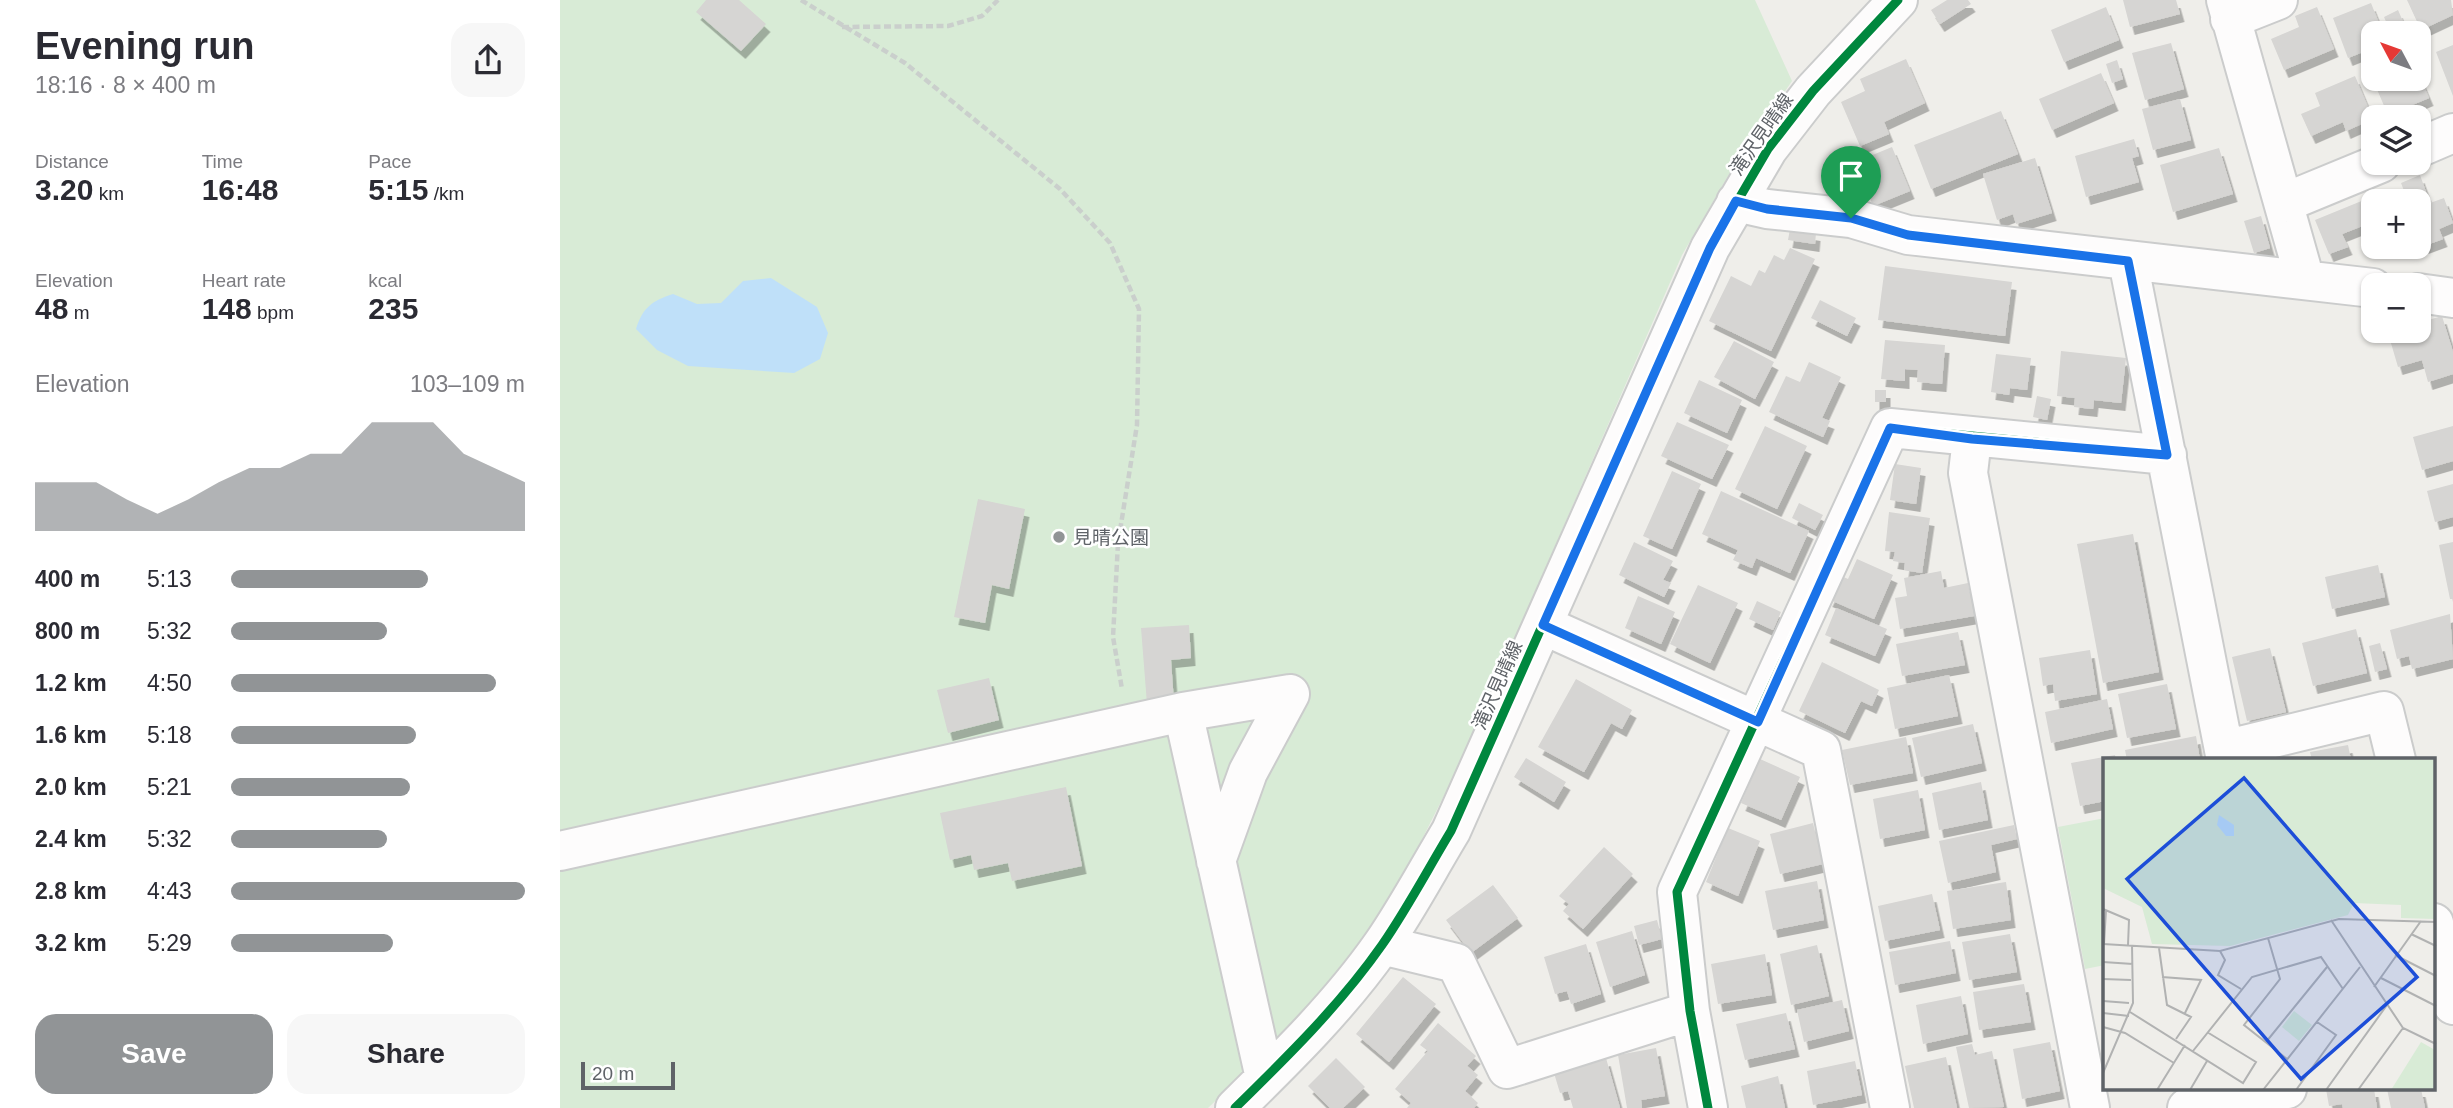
<!DOCTYPE html>
<meta charset="utf-8">
<style>
body{margin:0;font-family:Arial,"Noto Sans JP",sans-serif;background:#f7f7f7;color:#2b2b33;height:100vh;display:flex;flex-direction:column;font-size:26px;white-space:nowrap}
*{box-sizing:border-box;margin:0}
p{font-size:23px;color:#7c7c81}
.icon{flex:none;width:38px;height:38px;fill:none;stroke:currentColor;stroke-width:2;stroke-linecap:round;stroke-linejoin:round}
.map{position:relative;flex:1;overflow:hidden}
.details{display:flex;flex-direction:column;background:#fff;width:560px}
.details>*{flex:none}
.needle{width:46px;rotate:311deg}
.tools{position:absolute;left:1801px;top:21px;display:grid;gap:14px}
.tools a{display:grid;place-items:center;width:70px;height:70px;border-radius:14px;background:#fff;box-shadow:0 2px 5px #0004;font-size:35px}
.scale{position:absolute;left:21px;bottom:18px;width:94px;box-sizing:border-box;padding-left:7px;border:4px solid #5f6368;border-top:0;font-size:19px;line-height:24px;white-space:nowrap;color:#5f6368;-webkit-text-stroke:5px #fff;paint-order:stroke}
.pin{position:absolute;display:grid;place-items:center;width:60px;height:60px;color:#fff;margin:-72px -30px;border-radius:50% 50% 50% 0;rotate:-45deg;box-shadow:0 0 7px #0007}
.pin .icon{rotate:45deg}
.round{display:grid;place-items:center;flex:none;width:74px;height:74px;border-radius:21px;background:#f7f7f7}
.headline{display:flex;align-items:center;justify-content:space-between;height:119px;padding:0 35px}
h1{font-size:38px;font-weight:600;line-height:52px}
.stats{display:grid;grid-template-columns:repeat(3,1fr);gap:10px;height:119px;padding:7px 35px}
.stats div{display:grid;align-content:center}
.stats b{font-size:30px;font-weight:600}
.stats small{font-size:19px;font-weight:400}
.stats p{font-size:19px}
.chart{height:196px;padding:14px 35px}
.chart p{display:flex;justify-content:space-between}
.chart svg{width:100%;height:126px;margin-top:7px;fill:#919496;opacity:.7}
.action{display:flex;gap:14px;margin-top:auto;padding:14px 35px}
.action a{flex:1;height:80px;border-radius:21px;background:#919496;color:#fff;font-size:28px;font-weight:600;line-height:80px;text-align:center}
.action a+a{background:#f7f7f7;color:#2b2b33}
ul{padding:0 35px;list-style:none;font-size:23px}
li{display:grid;grid-template-columns:112px 84px 1fr;align-items:center;height:52px}
li i{height:18px;border-radius:9px;background:#919496}
main{display:flex;flex:1;min-height:0}
.map>svg:first-child{display:block}
.green{fill:#d8ebd6}
.water{fill:#bfe0f9}
.building{fill:#d6d5d3;filter:url(#shadow)}
.lines{fill:none;stroke-linecap:round;stroke-linejoin:round}
.minor-casing{stroke:#cbcccc;stroke-width:42}
.path{stroke:#cacfcc;stroke-width:4.5;stroke-dasharray:7 3.5;stroke-linecap:butt}
.minor{stroke:#fdfcfc;stroke-width:38}
.cycleway-casing{stroke:#fff;stroke-width:13}
.cycleway{stroke:#00873e;stroke-width:9}
.route-casing{stroke:#fff;stroke-width:14}
.route{stroke:#1a73e8;stroke-width:9}
.poi-dot{fill:#919496;stroke:#fff;stroke-width:2.5}
.labels{text-anchor:middle;stroke-width:5;stroke-linejoin:round;paint-order:stroke}
.street-label{font-size:19px;fill:#5f6368;stroke:#fff}
.poi-label{font-size:19px;fill:#5f6368;stroke:#fff;text-anchor:start}
.inset-road{fill:none;stroke:#b1b2b2;stroke-width:2}
.view{fill:#1d4ed8;fill-opacity:0.15;stroke:#1d4ed8;stroke-width:3.5}
.inset-edge{fill:none;stroke:#5f6368;stroke-width:3.5}
</style>
<main>
<section class="details">
<div class="headline"><div><h1>Evening run</h1><p>18:16 · 8 × 400 m</p></div><a class="round"><svg class="icon" aria-label="share" viewBox="0 0 24 24"><path d="M12 15V3M7 8l5-5 5 5M5 13v7h14v-7"/></svg></a></div>
<div class="stats">
<div><p>Distance</p><b>3.20<small> km</small></b></div>
<div><p>Time</p><b>16:48</b></div>
<div><p>Pace</p><b>5:15<small> /km</small></b></div>
</div>
<div class="stats">
<div><p>Elevation</p><b>48<small> m</small></b></div>
<div><p>Heart rate</p><b>148<small> bpm</small></b></div>
<div><p>kcal</p><b>235</b></div>
</div>
<div class="chart"><p><span>Elevation</span>103–109 m</p>
<svg viewBox="0 0 160 44" preserveAspectRatio="none"><path d="M0 44V27L10 27L20 27L30 33L40 38L50 33L60 27L70 22L80 22L90 17L100 17L110 6L120 6L130 6L140 17L150 22L160 27V44z"/></svg>
</div>
<ul>
<li><b>400 m</b>5:13<i style="width:67%"></i></li>
<li><b>800 m</b>5:32<i style="width:53%"></i></li>
<li><b>1.2 km</b>4:50<i style="width:90%"></i></li>
<li><b>1.6 km</b>5:18<i style="width:63%"></i></li>
<li><b>2.0 km</b>5:21<i style="width:61%"></i></li>
<li><b>2.4 km</b>5:32<i style="width:53%"></i></li>
<li><b>2.8 km</b>4:43<i style="width:100%"></i></li>
<li><b>3.2 km</b>5:29<i style="width:55%"></i></li>
</ul>
<div class="action"><a>Save</a><a>Share</a></div>
</section>
<div class="map">
<svg width="1893" height="1108" viewBox="0 0 1893 1108">
<defs>
<filter id="shadow"><feDropShadow dx="4.5" dy="8" stdDeviation="0" flood-color="#0004"/></filter>
</defs>
<rect width="100%" height="100%" fill="#efeeea"/>
<path class="green" d="M0,0H1195L1232,81L1175,164L1122,255L900,764L847,869L809,929L760,995L719,1040L648,1108H0Z
M1545,818V965L1525,969L1498,827Z"/>
<path class="water" d="M211,278L257,307L268,333L260,359L234,373L128,366L97,350L76,329C83,307 92,301 113,294L137,304L161,303L183,281Z"/>
<path class="building" d="M146,0H179L206,24L181,51L136,12Z
M1387,0H1408L1411,4L1380,24L1371,10Z
M1563,0H1616L1620,14L1570,27Z
M1847,0H1891L1893,15L1861,30Z
M1811,3L1823,33H1813V48L1788,58L1773,18Z
M1546,7L1559,40L1504,62L1491,30Z
M1757,7L1774,49L1724,70L1711,39L1739,27L1735,16Z
M1838,10L1848,33H1831L1824,17Z
M1611,43L1624,89L1585,100L1572,53Z
M1893,45V96L1876,52Z
M1346,59L1365,103L1324,122L1329,134L1300,146L1281,102L1305,91L1300,79Z
M1557,60L1563,79L1552,83L1546,64Z
M1813,63V79H1861L1869,98L1828,115L1807,66Z
M1541,73L1554,103L1492,130L1479,99Z
M1795,76L1813,119L1786,131L1783,122L1751,136L1741,114L1760,106L1755,93Z
M1620,99L1631,140L1593,150L1582,109Z
M1441,111L1458,154L1371,189L1354,145Z
M1574,139L1579,156L1572,158L1579,182L1526,197L1515,156Z
M1332,147L1350,191L1313,206L1306,188L1274,200L1264,175Z
M1659,148L1673,194L1613,212L1600,165Z
M1475,158L1492,213L1456,224L1453,214L1437,220L1423,174Z
M1860,175L1870,203L1884,198L1893,223L1879,229L1883,239L1864,246L1858,231V201H1848L1841,183Z
M1804,200L1808,212L1813,210V230L1810,223L1782,234L1788,247L1769,254L1755,220Z
M1701,216L1710,248L1694,253L1684,221Z
M1230,229L1256,233L1255,244L1228,240Z
M1230,248L1255,259L1211,351L1149,321L1171,276L1191,286L1199,270L1205,273L1214,255L1224,260Z
M1325,266L1452,282L1445,336L1318,320Z
M1260,300L1296,318L1287,336L1251,318Z
M1882,316L1893,352V374L1868,382L1862,360L1838,367L1828,333L1858,331V323Z
M1325,340L1385,345L1382,384L1357,382L1358,370L1345,369V381L1321,379Z
M1174,341L1214,362L1195,399L1154,377Z
M1501,351L1566,358L1561,403L1534,400L1533,409L1514,407L1515,398L1497,396Z
M1436,354L1471,358L1467,390L1450,388L1449,395L1431,392Z
M1249,362L1281,377L1262,418L1270,421L1263,437L1209,412L1226,376L1240,382Z
M1139,380L1182,400L1167,433L1124,413Z
M1315,390H1326V402H1315Z
M1477,396L1491,399L1487,420L1473,417Z
M1117,422L1169,445L1152,479L1101,456Z
M1205,426L1247,446L1217,509L1175,489Z
M1893,426V461L1862,470L1853,437Z
M1335,464L1361,468L1356,504L1330,500Z
M1112,471L1141,484L1112,549L1083,536Z
M1893,484V517L1875,522L1867,491Z
M1161,491L1249,531L1230,573L1196,558L1192,568L1173,560L1178,550L1142,534Z
M418,499L465,509L449,589L432,585L425,623L394,617Z
M1239,503L1263,515L1255,530L1232,518Z
M1329,512L1370,518L1362,573L1344,570L1345,563L1333,561L1335,552L1325,551Z
M1573,534L1599,672L1543,683L1517,544Z
M1074,542L1113,561L1103,580L1111,583L1104,597L1059,575Z
M1893,542V599H1890L1879,545Z
M1297,559L1333,575L1314,619L1268,599L1279,575L1288,579Z
M1818,565L1825,597L1772,609L1765,577Z
M1381,571L1384,588L1408,583L1414,616L1340,629L1335,598L1347,596L1344,578Z
M1138,585L1178,603L1150,663L1110,644Z
M1078,596L1115,612L1101,644L1065,628Z
M1197,601L1221,612L1213,630L1189,619Z
M1276,608L1327,629L1315,656L1265,635Z
M1890,614L1893,659L1852,669L1849,656L1837,659L1830,630Z
M629,625L631,658L611,660L614,702L587,704L581,628Z
M1796,629L1807,673L1753,686L1742,643Z
M1398,632L1405,665L1342,676L1336,644Z
M1820,643L1827,669L1815,672L1809,646Z
M1710,648L1726,712L1687,721L1672,657Z
M1530,650L1537,694L1495,701L1493,684L1483,686L1479,658Z
M1262,662L1319,690L1312,706L1301,701L1285,733L1239,711Z
M1389,675L1398,716L1335,729L1327,688Z
M429,678L439,720L388,733L377,690Z
M1016,679L1072,710L1062,729L1051,723L1024,772L978,747Z
M1607,684L1616,729L1567,738L1558,694Z
M1547,699L1553,729L1491,743L1485,712Z
M1413,724L1422,763L1361,777L1352,738Z
M1636,736L1640,760H1567L1565,750Z
M1346,737L1353,773L1290,785L1282,750Z
M1788,745L1791,760H1752L1750,752Z
M1555,755L1556,760H1545V801L1520,806L1511,763Z
M966,758L1006,782L994,802L954,777Z
M1200,759L1240,777L1221,820L1181,803Z
M1421,782L1428,820L1379,830L1372,793Z
M506,787L522,866L452,881L448,863L414,870L411,855L390,860L380,813Z
M1358,790L1365,830L1320,839L1313,799Z
M1253,823L1263,864L1220,874L1210,834Z
M1454,825L1457,839L1431,845L1436,872L1388,883L1379,841Z
M1168,828L1200,841L1178,896L1146,882Z
M1044,847L1073,874L1023,929L1003,911L1009,904L999,896Z
M1257,881L1264,920L1213,930L1205,891Z
M1446,882L1451,920L1393,929L1387,891Z
M933,885L958,918L911,953L886,920Z
M1372,894L1380,930L1325,941L1318,906Z
M1097,920L1102,939L1079,945L1074,926Z
M1072,931L1085,975L1050,987L1036,942Z
M1450,934L1457,972L1409,980L1402,942Z
M1390,941L1396,973L1335,985L1329,952Z
M1026,944L1041,994L1011,1004L1007,991L995,994L984,957Z
M1257,945L1269,996L1231,1005L1220,954Z
M1205,954L1212,995L1158,1004L1151,964Z
M843,977L876,1004L829,1062L796,1034Z
M1464,984L1471,1022L1419,1030L1413,992Z
M1401,996L1408,1034L1363,1044L1356,1005Z
M1282,1000L1289,1031L1244,1042L1237,1010Z
M1226,1013L1235,1049L1185,1060L1176,1024Z
M878,1023L916,1056L907,1066L918,1075L905,1091L918,1103L914,1108H847L851,1103L835,1089L868,1051L860,1045Z
M1490,1042L1500,1091L1462,1099L1453,1049Z
M1412,1044L1415,1055L1432,1051L1444,1107L1409,1108L1396,1047Z
M1096,1048L1105,1096L1081,1100L1082,1108H1067L1058,1055Z
M1386,1057L1397,1108H1354L1345,1066Z
M776,1058L805,1087L783,1108H770L748,1086Z
M1046,1058L1060,1108H1013L1008,1091L1000,1093L994,1073Z
M1295,1061L1302,1095L1253,1105L1247,1071Z
M1218,1076L1225,1108H1186L1181,1086Z
M1766,1089H1814L1817,1108H1783L1782,1104L1769,1106Z
M1827,1089H1861L1865,1108H1831Z"/>
<g class="lines">
<g class="minor-casing">
<path id="minor" d="M1666,0L1745,280
M1670,19L1718,0
M1858,148L1893,133
M1176,202L1207,209L1291,218L1348,235L1813,288
M1724,203L1821,163
M1568,261L1666,760
M1858,293L1893,298
M1412,438L1408,473L1530,1108
M983,625L1261,750L1330,1108
M623,712L730,694
M1664,750L1824,711L1836,760
M0,851L623,712L705,1078
M656,861L688,772L730,694
M1874,923L1893,1005
M822,945L896,963L947,1069L1130,1011
M675,1108C727,1057 780,1005 822,945C847,909 868,869 891,831L1150,248L1208,149L1253,91L1338,0
M1148,1108L1130,1011L1117,892L1330,428L1607,455
M1627,1108L1727,1089"/>
</g>
<path class="path" d="M241,0L345,63L500,189L550,243L579,309L577,425L558,543L553,637L562,689
M282,27L388,26L422,16L438,0"/>
<use href="#minor" class="minor"/>
<g class="cycleway-casing">
<path id="cycleway" d="M675,1108C727,1057 780,1005 822,945C847,909 868,869 891,831L1150,248L1208,149L1253,91L1338,0
M1148,1108L1130,1011L1117,892L1330,428L1607,455"/>
</g>
<use href="#cycleway" class="cycleway"/>
</g>
<g class="lines">
<g class="route-casing">
<path id="route" d="M1176,201L1207,209L1291,218L1348,235L1568,261L1607,455L1412,439L1330,428L1198,722L983,625L1150,248Z"/>
</g>
<use href="#route" class="route"/>
</g>
<circle class="poi-dot" cx="499" cy="537" r="7"/>
<g class="labels">
<g class="street-label">
<text transform="translate(1201 134) rotate(-55)" y="7">滝沢見晴線</text>
<text transform="translate(937 685) rotate(-66)" y="7">滝沢見晴線</text>
</g>
<g class="poi-label">
<text x="513" y="544">見晴公園</text>
</g>
</g>
<g transform="translate(1543 758)">
<rect width="332" height="332" fill="#efeeea"/>
<path d="M0,0H332V161L298,160V147L251,145L245,157L127,188L49,186L39,149L0,130ZM191,253L209,267L196,283L179,269ZM318,284L332,292V332H288Z" fill="#d8ebd6"/>
<path d="M116,57L131,67V78H123L114,67Z" fill="#bfe0f9"/>
<path class="inset-road" d="M0,151L26,162L25,187M228,162L300,270L333,286M308,176L333,188M165,180L177,221L141,267L184,301M0,186L117,193L236,161L333,164M1,186L3,152M56,190L64,247L88,259L73,281M117,193L122,202L115,217L138,231M292,197L333,218M0,204L30,206M59,219L98,222L82,255M278,220L333,248M0,221L28,222M271,229L318,163M0,243L26,245M27,254L140,325L153,304L104,274M0,255L26,258M0,269L22,275L71,305M163,284L224,209M90,293L149,219L218,199L240,231M0,315L30,245L29,187M54,332L82,287M87,332L104,303M160,332L257,209M193,332L233,277L214,264M223,332L284,247M255,332L300,270"/>
<path class="view" d="M141,20L314,219L198,321L24,121Z"/>
<rect width="332" height="332" class="inset-edge"/>
</g>
</svg>
<div class="tools">
<a><svg class="needle" viewBox="-14 -14 28 28"><path d="M0-13l5 13h-10z" fill="#e53935"/><path d="M0 13l5-13h-10z" fill="#7c7c81"/></svg></a>
<a><svg class="icon" aria-label="layers" viewBox="0 0 24 24"><path d="M12 4l9 5-9 5-9-5zM3 14l9 5 9-5"/></svg></a>
<a>+</a>
<a>−</a>
</div>
<div class="scale">20 m</div>
<div class="pin" style="left:1291px;top:218px;background:#1e9e55"><svg class="icon" aria-label="arrive" viewBox="0 0 24 24"><path d="M6 21V4h12l-3 4 3 4H6"/></svg></div>
</div>
</main>
